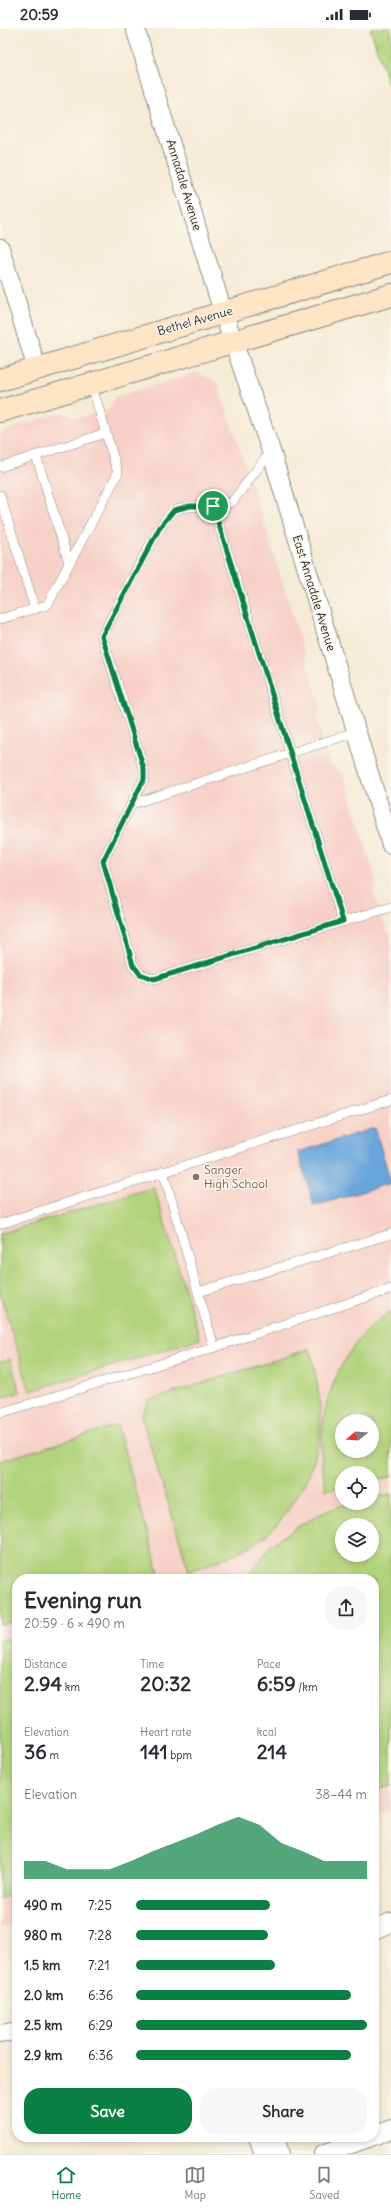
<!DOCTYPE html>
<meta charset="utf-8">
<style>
body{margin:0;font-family:Delius,sans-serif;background:#f7f7f7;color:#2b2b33;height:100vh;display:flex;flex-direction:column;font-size:15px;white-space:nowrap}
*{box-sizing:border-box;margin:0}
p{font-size:13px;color:#7c7c81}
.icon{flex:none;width:22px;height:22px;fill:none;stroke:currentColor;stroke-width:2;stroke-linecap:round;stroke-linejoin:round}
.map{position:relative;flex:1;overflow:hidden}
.drawer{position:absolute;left:12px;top:1546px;width:367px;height:568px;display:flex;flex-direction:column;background:#fff;border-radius:16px;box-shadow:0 2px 6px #0003}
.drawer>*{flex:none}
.needle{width:26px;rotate:253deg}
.buttons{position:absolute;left:335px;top:1386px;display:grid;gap:8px}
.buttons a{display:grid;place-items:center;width:44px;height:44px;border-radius:50%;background:#fff;box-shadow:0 2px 6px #0003;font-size:20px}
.pin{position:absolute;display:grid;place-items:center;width:34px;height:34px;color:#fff;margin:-17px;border:2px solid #fff;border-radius:50%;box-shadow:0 1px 4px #0007}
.round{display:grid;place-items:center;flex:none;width:42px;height:42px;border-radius:16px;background:#f7f7f7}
.head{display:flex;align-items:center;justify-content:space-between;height:68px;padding:0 12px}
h1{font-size:22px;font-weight:800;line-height:30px}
.metrics{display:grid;grid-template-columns:repeat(3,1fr);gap:6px;height:68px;padding:4px 12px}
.metrics div{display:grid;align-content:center}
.metrics b{font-size:20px;font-weight:800}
.metrics small{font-size:11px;font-weight:400}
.metrics p{font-size:11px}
.chart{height:112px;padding:8px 12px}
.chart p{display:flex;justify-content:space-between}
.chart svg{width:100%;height:72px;margin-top:4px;fill:#0b8043;opacity:.7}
.primary-button{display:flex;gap:8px;margin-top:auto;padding:8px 12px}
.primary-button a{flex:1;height:46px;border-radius:16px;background:#0b8043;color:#fff;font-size:16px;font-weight:800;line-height:46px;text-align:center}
.primary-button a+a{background:#f7f7f7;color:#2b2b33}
ul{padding:0 12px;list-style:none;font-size:13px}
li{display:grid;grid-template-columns:64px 48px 1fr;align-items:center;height:30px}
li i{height:10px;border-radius:5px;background:#0b8043}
.status{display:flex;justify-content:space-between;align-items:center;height:28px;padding:0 20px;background:#fff;direction:ltr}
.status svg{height:11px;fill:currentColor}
.dock{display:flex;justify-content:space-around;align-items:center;height:56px;border-top:1px solid #e1e1e2;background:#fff;font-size:11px;color:#7c7c81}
.dock a{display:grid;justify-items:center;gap:2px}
.dock .on{color:#0b8043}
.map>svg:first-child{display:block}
.built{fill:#f7d1c8;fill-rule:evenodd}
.grass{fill:url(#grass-tufts);stroke:#6e7f53}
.pitch{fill:#b1d37b;stroke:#6e7f53;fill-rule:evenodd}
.water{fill:#69a5da;stroke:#4a6882}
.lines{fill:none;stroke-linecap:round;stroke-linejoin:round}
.lane-casing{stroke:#908c80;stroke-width:10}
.street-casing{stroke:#908c80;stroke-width:20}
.secondary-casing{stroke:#908c80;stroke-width:24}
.lane{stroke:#fff;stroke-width:9}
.street{stroke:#fff;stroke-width:18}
.secondary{stroke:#fee5c5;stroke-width:22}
.route-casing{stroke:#fff;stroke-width:8}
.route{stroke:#0b8043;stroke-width:5}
.education-dot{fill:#8d6e63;stroke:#fbf7ec;stroke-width:1.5}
.labels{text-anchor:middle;stroke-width:3;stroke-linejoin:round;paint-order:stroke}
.street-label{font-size:12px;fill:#2b2b2b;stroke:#fbf7ec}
.education-label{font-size:12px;fill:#785e54;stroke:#fbf7ec;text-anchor:start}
</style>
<div class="status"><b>20:59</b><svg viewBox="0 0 49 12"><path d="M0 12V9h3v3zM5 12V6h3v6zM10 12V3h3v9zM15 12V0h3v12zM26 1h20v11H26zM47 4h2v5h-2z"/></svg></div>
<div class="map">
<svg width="391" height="2126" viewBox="0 0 391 2126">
<defs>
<pattern id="grass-tufts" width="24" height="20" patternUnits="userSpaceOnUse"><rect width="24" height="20" fill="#b1d37b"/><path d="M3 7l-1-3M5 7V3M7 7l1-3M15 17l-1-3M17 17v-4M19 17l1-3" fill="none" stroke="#98b56a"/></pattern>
</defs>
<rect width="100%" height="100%" fill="#fbf7ec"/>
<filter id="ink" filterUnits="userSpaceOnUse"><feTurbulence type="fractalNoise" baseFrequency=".025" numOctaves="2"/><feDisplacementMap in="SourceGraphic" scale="8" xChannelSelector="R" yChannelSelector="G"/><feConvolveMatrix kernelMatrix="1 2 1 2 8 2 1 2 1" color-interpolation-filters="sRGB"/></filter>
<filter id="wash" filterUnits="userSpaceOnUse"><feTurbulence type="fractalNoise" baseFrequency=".012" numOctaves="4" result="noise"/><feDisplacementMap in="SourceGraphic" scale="16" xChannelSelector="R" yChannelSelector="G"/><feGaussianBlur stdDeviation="0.9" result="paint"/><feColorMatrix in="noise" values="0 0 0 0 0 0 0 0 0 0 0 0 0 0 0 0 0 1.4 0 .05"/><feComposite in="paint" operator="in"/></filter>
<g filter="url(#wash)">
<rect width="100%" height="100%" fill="#f5ecd6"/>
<path class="built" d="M197,344L217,354L255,465L321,679L317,691L330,737L343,744L377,855L373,863L387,903L391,906V1783L374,1788V1551H17V1895L0,1900V404L62,384L78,390L108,382L115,369ZM342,1393H372V1423H342ZM342,1445H372V1475H342ZM342,1497H372V1527H342Z"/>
<path class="grass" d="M370,0H391V66Z"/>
<path class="pitch" d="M154,1159L200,1311L30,1363L0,1266V1206Z
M391,1283V1449L372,1453V1445H342V1459L326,1462C324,1448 321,1433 321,1419C321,1367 346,1312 391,1283ZM342,1393H372V1423H342Z
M310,1321C324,1380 328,1420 294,1473C284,1488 275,1502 258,1513C238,1527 212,1535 189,1543L141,1387L150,1372Z
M10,1331L20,1364L0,1370V1334Z
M117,1397L160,1548L149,1551H17V1592L0,1597V1433Z
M391,1466V1758L374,1763V1551H247L271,1517L297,1499L324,1484L349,1475H372V1469ZM342,1497H372V1527H342Z
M5,1611L17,1612V1865L0,1871V1612Z"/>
<path class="water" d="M375,1100L391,1155L314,1178L298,1124Z"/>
</g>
<g filter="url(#ink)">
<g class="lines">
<g class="lane-casing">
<path id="lane" d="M271,423L232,474C214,483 194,474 175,482C161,488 113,588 102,608L144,741V751L103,833L133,937L140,946L154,951L391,879
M36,427L69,535
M0,439L106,405
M0,467L35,581
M213,478L343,893
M0,591L47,577L118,445L91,355
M132,776L356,704
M163,1143L214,1319
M0,1196L391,1072
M198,1264L391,1206
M0,1385L203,1323L391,1261"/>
</g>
<g class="street-casing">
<path id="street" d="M135,0L223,284L271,423L391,817
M0,220L37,341
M374,1902L391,1894
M0,2006L17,2003
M374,2108L391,2101
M258,2109L264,2126
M275,2109L280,2126
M323,2126L371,2109"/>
</g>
<g class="secondary-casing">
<path id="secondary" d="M0,352L391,234
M0,383L391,267"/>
</g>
<use href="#lane" class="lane"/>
<use href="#street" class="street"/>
<use href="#secondary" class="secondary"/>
</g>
</g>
<g class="lines" filter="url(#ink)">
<g class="route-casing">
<path id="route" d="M190,478H213L343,893L154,951L140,946L133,937L103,833L144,751V741L102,608L160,499L174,482Z"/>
</g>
<use href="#route" class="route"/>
</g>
<circle class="education-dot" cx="196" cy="1149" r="4"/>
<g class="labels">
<g class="street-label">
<text transform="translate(184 157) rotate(73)" y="4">Annadale Avenue</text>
<text transform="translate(195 293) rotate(-16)" y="4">Bethel Avenue</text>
<text transform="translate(314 565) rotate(73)" y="4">East Annadale Avenue</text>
</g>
<g class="education-label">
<text x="204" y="1146">Sanger<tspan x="204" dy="14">High School</tspan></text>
</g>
</g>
</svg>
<div class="buttons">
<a><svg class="needle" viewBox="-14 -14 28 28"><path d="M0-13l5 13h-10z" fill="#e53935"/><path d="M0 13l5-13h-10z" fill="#7c7c81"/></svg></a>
<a><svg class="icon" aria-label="locate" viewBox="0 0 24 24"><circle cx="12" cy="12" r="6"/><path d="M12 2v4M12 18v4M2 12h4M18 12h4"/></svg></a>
<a><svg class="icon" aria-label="layers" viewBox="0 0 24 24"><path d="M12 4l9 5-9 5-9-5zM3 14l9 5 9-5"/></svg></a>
</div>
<div class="pin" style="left:213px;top:478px;background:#1e9e55"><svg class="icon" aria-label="arrive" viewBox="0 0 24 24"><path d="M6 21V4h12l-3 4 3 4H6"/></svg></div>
<section class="drawer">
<div class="head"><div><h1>Evening run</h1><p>20:59 · 6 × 490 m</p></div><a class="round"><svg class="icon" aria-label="share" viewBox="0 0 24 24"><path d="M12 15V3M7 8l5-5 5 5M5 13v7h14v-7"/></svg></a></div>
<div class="metrics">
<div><p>Distance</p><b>2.94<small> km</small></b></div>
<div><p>Time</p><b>20:32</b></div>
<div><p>Pace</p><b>6:59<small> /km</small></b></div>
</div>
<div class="metrics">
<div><p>Elevation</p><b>36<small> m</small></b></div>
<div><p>Heart rate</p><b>141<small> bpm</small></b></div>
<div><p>kcal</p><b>214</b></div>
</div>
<div class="chart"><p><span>Elevation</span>38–44 m</p>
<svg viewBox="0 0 160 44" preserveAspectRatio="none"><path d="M0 44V33L10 33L20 38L30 38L40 38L50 33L60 27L70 22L80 17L90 11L100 6L110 11L120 22L130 27L140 33L150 33L160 33V44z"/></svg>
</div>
<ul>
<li><b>490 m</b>7:25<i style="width:58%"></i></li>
<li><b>980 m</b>7:28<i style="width:57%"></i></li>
<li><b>1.5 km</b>7:21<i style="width:60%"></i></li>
<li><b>2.0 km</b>6:36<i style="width:93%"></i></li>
<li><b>2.5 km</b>6:29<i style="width:100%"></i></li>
<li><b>2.9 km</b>6:36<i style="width:93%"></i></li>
</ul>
<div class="primary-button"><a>Save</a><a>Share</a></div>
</section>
</div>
<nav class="dock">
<a class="on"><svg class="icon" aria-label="home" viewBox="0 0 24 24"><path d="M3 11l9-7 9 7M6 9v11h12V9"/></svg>Home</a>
<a><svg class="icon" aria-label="map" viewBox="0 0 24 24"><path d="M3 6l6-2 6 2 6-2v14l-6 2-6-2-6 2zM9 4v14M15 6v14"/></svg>Map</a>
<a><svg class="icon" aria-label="saved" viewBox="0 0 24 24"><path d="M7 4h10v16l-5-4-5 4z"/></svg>Saved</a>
</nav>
